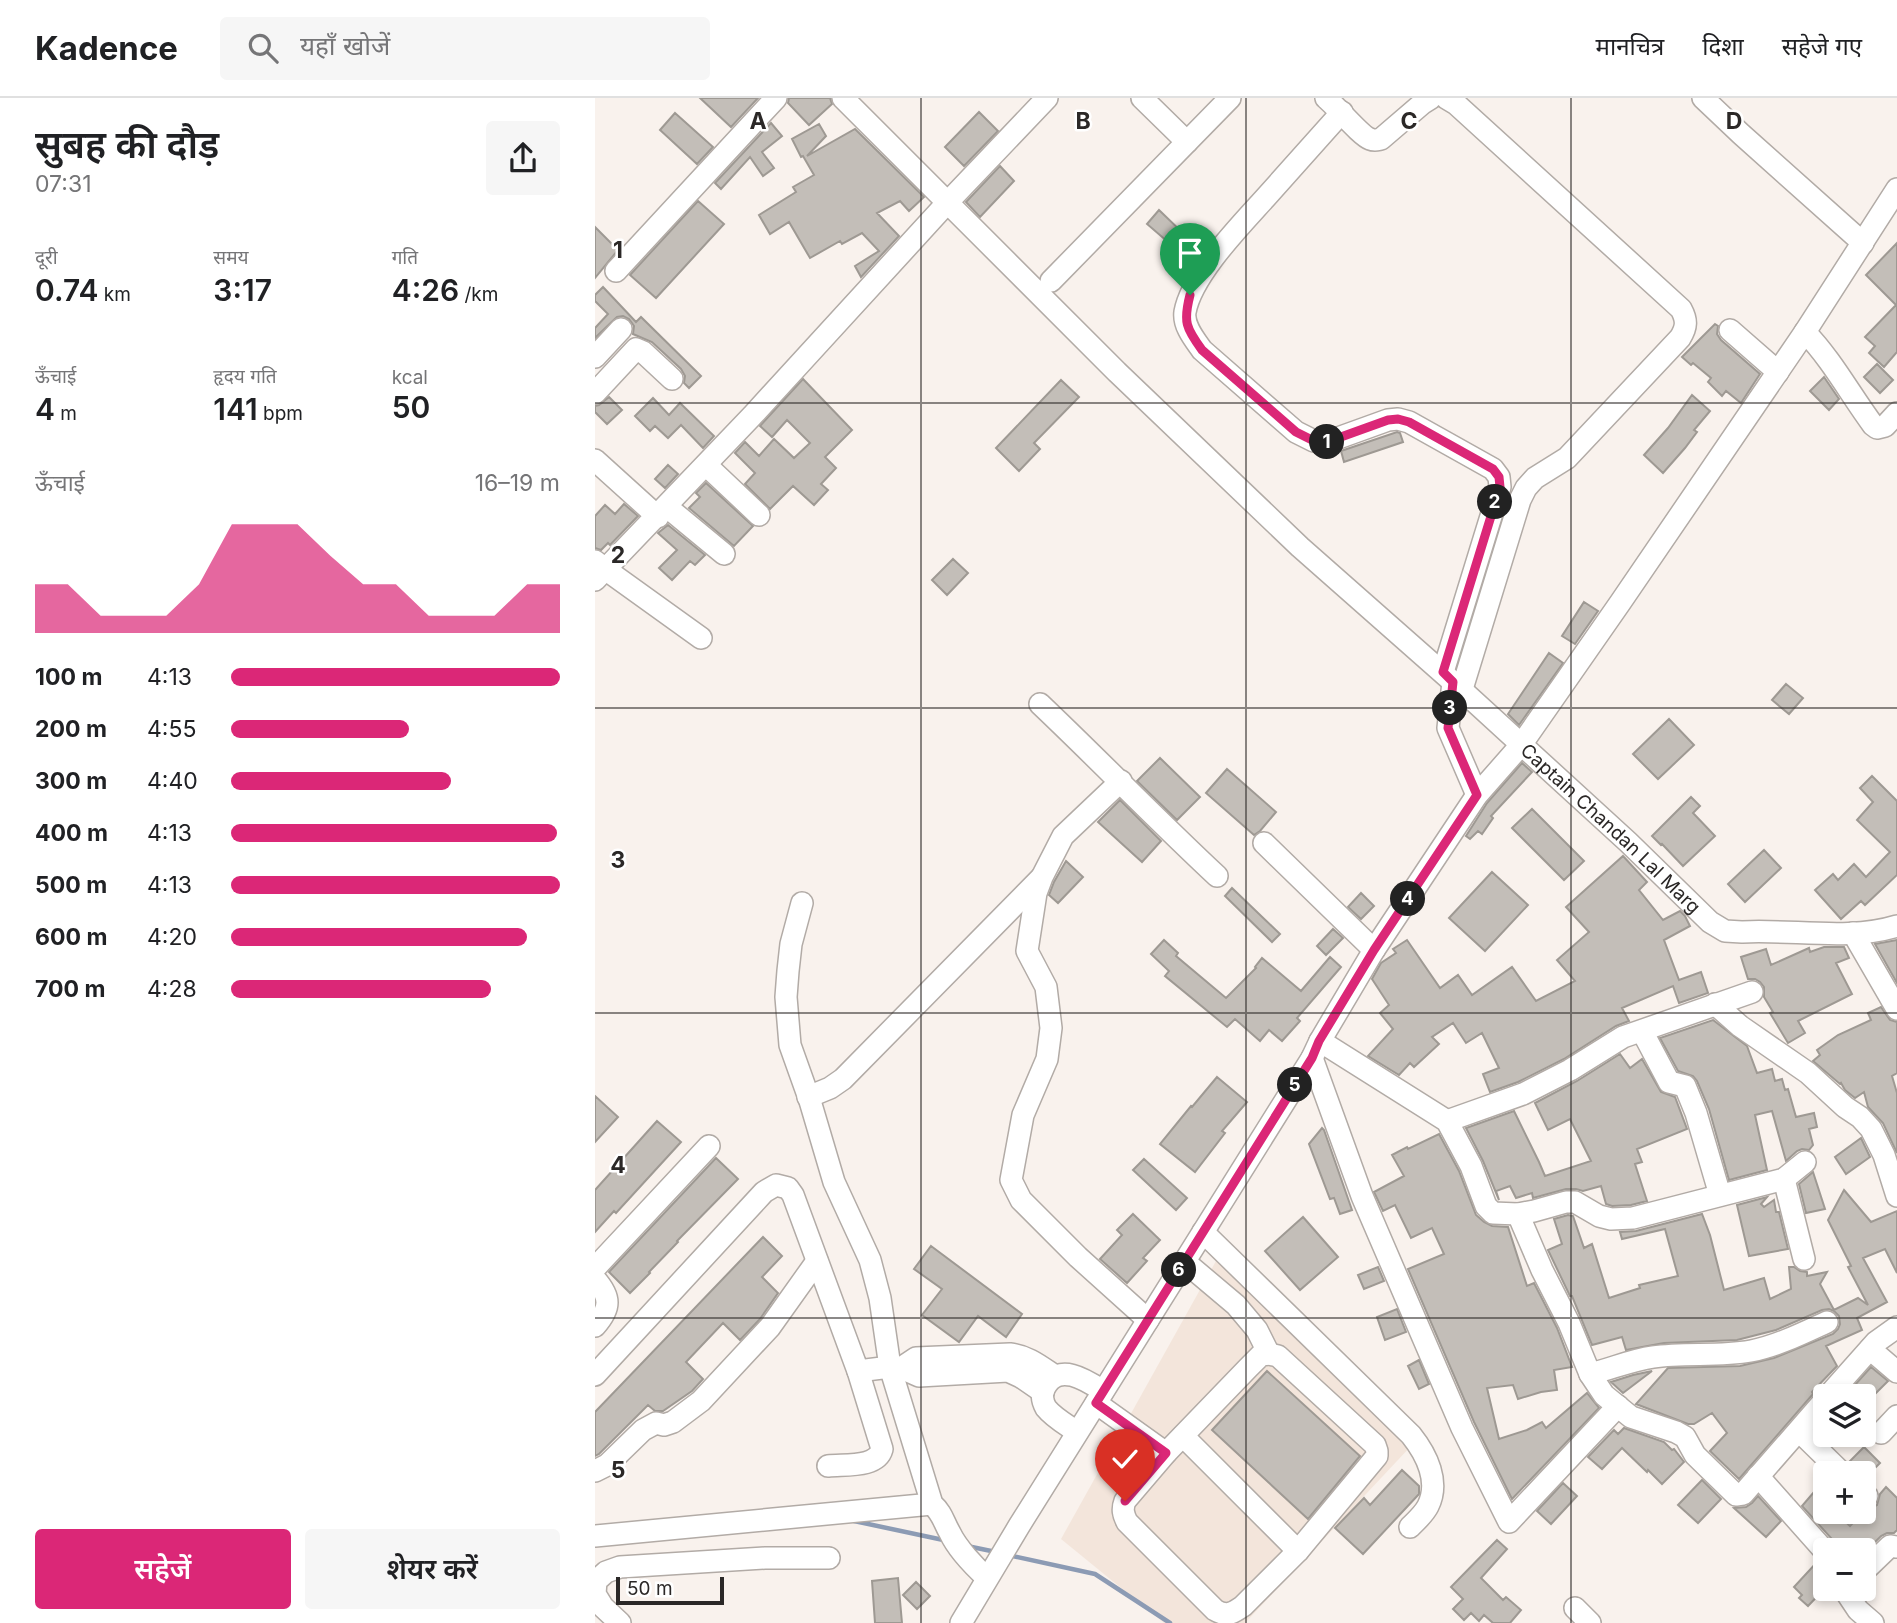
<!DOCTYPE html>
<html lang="hi">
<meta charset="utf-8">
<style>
body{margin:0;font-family:Inter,"Noto Sans Devanagari",sans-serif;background:#f6f6f6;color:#202124;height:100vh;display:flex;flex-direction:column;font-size:26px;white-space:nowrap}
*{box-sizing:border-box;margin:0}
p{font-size:23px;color:#757577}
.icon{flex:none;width:38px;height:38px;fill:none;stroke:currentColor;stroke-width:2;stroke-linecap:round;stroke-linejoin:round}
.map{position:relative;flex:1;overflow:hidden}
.panel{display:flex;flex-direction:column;background:#fff;width:595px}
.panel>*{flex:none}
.fabs{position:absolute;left:1218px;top:1286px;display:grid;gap:14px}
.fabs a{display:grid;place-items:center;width:63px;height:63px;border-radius:7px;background:#fff;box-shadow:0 4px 10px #0003;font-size:35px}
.scale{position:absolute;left:21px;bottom:18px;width:108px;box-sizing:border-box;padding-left:7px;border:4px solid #2b2827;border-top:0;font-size:19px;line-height:24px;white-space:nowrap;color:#2b2827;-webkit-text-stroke:5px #fff;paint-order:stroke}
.pin{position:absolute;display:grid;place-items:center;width:60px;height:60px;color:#fff;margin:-72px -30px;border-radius:50% 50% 50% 0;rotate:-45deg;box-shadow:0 0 7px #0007}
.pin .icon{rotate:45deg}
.km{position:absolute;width:35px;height:35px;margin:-18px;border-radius:50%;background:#222;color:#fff;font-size:19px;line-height:35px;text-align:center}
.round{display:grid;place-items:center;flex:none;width:74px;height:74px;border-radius:7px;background:#f6f6f6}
.summary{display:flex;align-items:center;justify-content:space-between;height:119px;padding:0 35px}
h1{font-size:38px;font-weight:600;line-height:52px}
.stats{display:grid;grid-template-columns:repeat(3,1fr);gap:10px;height:119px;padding:7px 35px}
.stats div{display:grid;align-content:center}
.stats b{font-size:30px;font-weight:600}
.stats small{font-size:19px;font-weight:400}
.stats p{font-size:19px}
.chart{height:196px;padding:14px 35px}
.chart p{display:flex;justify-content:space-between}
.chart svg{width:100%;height:126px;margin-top:7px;fill:#db2777;opacity:.7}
.button{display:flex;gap:14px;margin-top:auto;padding:14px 35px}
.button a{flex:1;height:80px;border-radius:7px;background:#db2777;color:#fff;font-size:28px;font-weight:600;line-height:80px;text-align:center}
.button a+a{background:#f6f6f6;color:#202124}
ul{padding:0 35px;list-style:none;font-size:23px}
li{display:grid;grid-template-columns:112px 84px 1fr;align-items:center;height:52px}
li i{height:18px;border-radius:9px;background:#db2777}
header{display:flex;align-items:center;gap:42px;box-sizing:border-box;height:98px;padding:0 35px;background:#fff;border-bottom:2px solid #e0e0e0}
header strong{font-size:33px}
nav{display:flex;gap:38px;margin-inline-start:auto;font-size:24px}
.search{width:490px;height:63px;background:#f6f6f6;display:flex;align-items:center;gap:18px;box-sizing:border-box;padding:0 24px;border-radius:7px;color:#757577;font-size:26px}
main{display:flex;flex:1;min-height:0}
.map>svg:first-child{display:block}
.built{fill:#f3e5db}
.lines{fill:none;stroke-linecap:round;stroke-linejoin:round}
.stream{stroke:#8c9bb4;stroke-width:4.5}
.building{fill:#c3beb8;stroke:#9e9993;stroke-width:2}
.minor-casing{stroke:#b2aba6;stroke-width:24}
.minor{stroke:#fff;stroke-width:21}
.route-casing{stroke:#fff;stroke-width:14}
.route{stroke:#db2777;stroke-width:9}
.grid{fill:none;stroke:#2b2827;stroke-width:2;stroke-opacity:0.55}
.labels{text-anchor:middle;stroke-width:5;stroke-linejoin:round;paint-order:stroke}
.street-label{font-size:19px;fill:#2b2827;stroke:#fff}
.grid-label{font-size:23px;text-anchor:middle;font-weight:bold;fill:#2b2827;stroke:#fff;stroke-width:5;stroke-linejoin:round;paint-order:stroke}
</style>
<header>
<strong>Kadence</strong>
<div class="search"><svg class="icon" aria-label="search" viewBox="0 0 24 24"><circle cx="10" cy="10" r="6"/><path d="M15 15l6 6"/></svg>यहाँ खोजें</div>
<nav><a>मानचित्र</a><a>दिशा</a><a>सहेजे गए</a></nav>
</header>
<main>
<section class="panel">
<div class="summary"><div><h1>सुबह की दौड़</h1><p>07:31</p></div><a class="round"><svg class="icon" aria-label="share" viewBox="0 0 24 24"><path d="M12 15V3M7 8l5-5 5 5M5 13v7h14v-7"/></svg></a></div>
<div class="stats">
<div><p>दूरी</p><b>0.74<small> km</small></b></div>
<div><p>समय</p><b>3:17</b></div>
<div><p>गति</p><b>4:26<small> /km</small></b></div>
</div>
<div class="stats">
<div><p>ऊँचाई</p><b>4<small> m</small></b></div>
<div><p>हृदय गति</p><b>141<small> bpm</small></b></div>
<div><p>kcal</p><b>50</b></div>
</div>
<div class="chart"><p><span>ऊँचाई</span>16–19 m</p>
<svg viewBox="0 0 160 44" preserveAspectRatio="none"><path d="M0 44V27L10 27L20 38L30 38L40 38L50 27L60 6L70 6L80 6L90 17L100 27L110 27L120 38L130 38L140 38L150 27L160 27V44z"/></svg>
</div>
<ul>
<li><b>100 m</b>4:13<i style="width:100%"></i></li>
<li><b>200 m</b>4:55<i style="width:54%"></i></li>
<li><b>300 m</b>4:40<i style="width:67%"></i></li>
<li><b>400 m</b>4:13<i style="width:99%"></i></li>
<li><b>500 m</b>4:13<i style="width:100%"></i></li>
<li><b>600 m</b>4:20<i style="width:90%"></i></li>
<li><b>700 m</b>4:28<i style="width:79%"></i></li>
</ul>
<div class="button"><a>सहेजें</a><a>शेयर करें</a></div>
</section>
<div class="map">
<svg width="1302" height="1525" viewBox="0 0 1302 1525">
<rect width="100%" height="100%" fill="#f9f2ed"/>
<path class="built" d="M621,1163L817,1347L650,1525H569L466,1441Z"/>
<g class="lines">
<path class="stream" d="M259,1423L353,1443
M372,1448L401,1454
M413,1457L500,1476L575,1525"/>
</g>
<path class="building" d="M105,0H163L136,29Z
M194,0H235L237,6L214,27L193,5Z
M384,14L403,33L369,68L350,49Z
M80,15L118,49L102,66L65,32Z
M176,25L187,38L167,54L179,70L168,78L155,59L126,91L120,85Z
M224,26L231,38L212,58L260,31L329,99L314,113L305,103L282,115L304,138L266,179L260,168L284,153L267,135L247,146L245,143L215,160L194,124L175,136L164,117L201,94L198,89L219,77L208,58L206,59L197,41Z
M405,68L419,83L385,119L371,104Z
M103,103L129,126L61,200L35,177Z
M564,112L590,137L580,150L552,126Z
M0,129L23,152L0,180Z
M1302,145V254L1289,269L1274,255L1280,248L1270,239L1301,207L1271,177Z
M8,189L41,224L46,219L106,278L94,290L89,285L90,278L86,271L57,244L38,236L39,228L34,221L28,218L22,219L0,240V230L13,216L0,203V197Z
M1120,226L1123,228L1122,236L1126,242L1165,276L1146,305L1131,293L1127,298L1113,284L1116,280L1098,265L1096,267L1087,259Z
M1282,266L1298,282L1285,295L1269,279Z
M1229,279L1244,301L1234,312L1215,293Z
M208,281L257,332L230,359L241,370L226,386L233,392L219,407L198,388L175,411L150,386L160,375L140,355L150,344L164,358L179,341L199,360L215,345L192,322L177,339L165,328Z
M466,282L484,299L439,345L445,351L424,373L401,350Z
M1097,297L1115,313L1099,332L1102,334L1090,350L1068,375L1049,357L1073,330Z
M14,299L27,312L12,326L0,314V308L4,307Z
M58,300L74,317L85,305L119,338L108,350L86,327L73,340L60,328L55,333L40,318Z
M802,334L805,335L808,344L749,364L746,353Z
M73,367L83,376L70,390L60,381Z
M111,385L158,428L139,448L94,410L105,399L101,395Z
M29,406L43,418L15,447L13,445L6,452L0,450V418L10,407L20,416Z
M73,427L110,457L100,467L95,463L77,482L64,470L82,452L63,435Z
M358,461L373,475L352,497L337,482Z
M989,504L1003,513L980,546L967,538Z
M954,555L968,565L924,627L913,616Z
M1191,586L1208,600L1194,616L1177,602Z
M1074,621L1099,647L1063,681L1038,656Z
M565,660L605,699L582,722L542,683Z
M927,665L937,674L896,718L898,720L887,736L883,733L875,741L871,738L892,705Z
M632,671L681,714L665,733L659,737L611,695Z
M1277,678L1302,703V777L1270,807L1266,803L1246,821L1220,792L1238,776L1243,782L1259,766L1271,779L1295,754L1262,722L1278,704L1265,690Z
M1096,699L1105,708L1098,715L1120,738L1088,768L1067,746L1066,747L1057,738Z
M525,702L566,743L547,764L503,724Z
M937,711L989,763L969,782L917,730Z
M1169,752L1186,770L1150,804L1133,786Z
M1028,758L1052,784L1044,792L1068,822L1085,813L1090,818L1095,828L1069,842L1084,882L1106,874L1113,895L1084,905L1078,888L1027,910L1034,923L1021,928L969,961L923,984L895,994L888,976L904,970L887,935L871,945L858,925L837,939L844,946L819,969L815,965L804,977L773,958L798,931L785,915L794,907L777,881L786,865L801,855L798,851L812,842L845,890L863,877L877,897L917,869L941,903L980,883L962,862L994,834L971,809Z
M471,763L488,779L463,805L454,797L459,784Z
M897,774L933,807L890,853L854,820Z
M637,790L685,836L677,844L630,798Z
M766,795L779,808L766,821L753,809Z
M738,831L748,840L731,857L722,848Z
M569,842L583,855L581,858L631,900L661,870L660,869L667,860L706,893L735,859L746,869L702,920L705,923L687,943L674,932L665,943L640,921L632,929L570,878L574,873L556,856Z
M1302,842V885L1280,846Z
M1229,849H1249L1254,860L1241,865L1257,896L1203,923L1210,935L1193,945L1175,915L1178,914L1169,899V889L1165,884L1160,881H1153L1146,859L1171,851L1176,867L1214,850L1215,854Z
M1286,909L1295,922L1302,924V975L1297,978L1302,995V1055L1288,1025L1273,1009L1269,994L1260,1000L1250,992L1246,985L1245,986L1218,963L1225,957L1222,952L1243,937L1276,922L1273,915Z
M1118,922L1152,948L1162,975L1177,971L1180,983L1187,981L1190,992L1193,991L1201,1019L1219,1015L1222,1029L1214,1031L1218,1047L1214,1052L1207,1051L1202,1053L1191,1063L1177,1013L1160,1017L1172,1072L1134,1082L1114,1011L1102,983L1098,978L1083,973L1065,940Z
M1025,956L1035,970L1047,961L1066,994L1080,999L1092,1031L1042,1051L1047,1064L1040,1066L1052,1103L1036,1107L1017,1108L1011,1106L1006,1088L988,1093L981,1091H971L938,1100L937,1095L921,1100L915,1088L901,1093L904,1102L888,1063L871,1030L919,1013L944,1064L950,1078L996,1063L975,1021L953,1032L940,1005L982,983Z
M622,979L652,1004L627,1033L630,1035L600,1074L565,1046L596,1008L597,1009Z
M0,998L23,1019L0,1044Z
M62,1023L86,1044L21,1115L19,1113L0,1134V1092Z
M727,1030L729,1032L757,1112L745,1116L739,1100L735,1101L714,1046Z
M844,1036L864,1073L881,1117L889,1124L897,1128L913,1129L932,1188L939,1185L962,1230L977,1269L959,1272L962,1292L946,1294L923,1301L918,1287L892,1290L904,1341L932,1332L947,1324L951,1330L992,1295L1004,1310L917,1401L879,1324L813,1171L849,1156L837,1130L816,1140L800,1107L788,1113L779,1094L809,1078L797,1057L812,1049L813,1051Z
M1266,1040L1275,1059L1251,1076L1240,1059Z
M121,1060L143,1081L82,1143L83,1144L54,1174L55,1175L35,1195L14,1174Z
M549,1061L592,1100L581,1112L538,1072Z
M1218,1074L1230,1111L1211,1115L1204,1086Z
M1249,1092L1276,1124L1302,1113V1175L1290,1151L1268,1160L1292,1204L1262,1220L1267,1232L1231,1248L1242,1268L1217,1294L1218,1296L1144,1381L1115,1353L1132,1335L1117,1315L1099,1326H1093L1041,1306L1073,1270L1145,1268L1179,1260L1238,1236L1243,1231L1245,1226L1244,1218L1239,1213L1234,1211L1227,1212L1181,1232L1142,1242L1069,1245L1031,1252L1027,1239L997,1247L977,1198H975L953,1152L967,1146L959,1121L973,1117L978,1118L989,1150L997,1146L1014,1200L1045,1190L1044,1187L1083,1178L1070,1131L1027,1141L1025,1134L1041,1133L1107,1116L1115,1137L1129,1192L1169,1180L1175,1201L1196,1191L1194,1169H1199L1205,1173L1212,1174V1178L1232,1174L1225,1186L1239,1212L1263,1200L1273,1207L1253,1169L1256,1168L1233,1122Z
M1172,1099L1166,1106L1169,1109L1179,1102L1181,1114H1184L1193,1151L1154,1158L1142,1107Z
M538,1116L565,1142L548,1160L552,1163L532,1185L505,1161L527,1137L522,1132Z
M708,1119L743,1159L705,1192L670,1153Z
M168,1139L187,1158L167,1179L183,1195L165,1221L145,1242L128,1225L91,1264L108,1281L97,1293L68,1313H60L53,1307L4,1356L0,1358V1314Z
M336,1148L427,1216L411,1239L383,1218L364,1244L327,1217L347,1191L319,1171Z
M783,1169L789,1183L769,1191L763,1177Z
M802,1211L811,1234L790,1242L782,1219Z
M824,1262L834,1286L824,1291L813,1268Z
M1276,1269L1293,1283L1278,1298H1250Z
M672,1273L765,1358L713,1421L617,1332Z
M1057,1273L1028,1295L1016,1284L1038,1277Z
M1029,1330L1069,1344L1077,1352L1079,1351L1089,1364L1067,1386L1053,1372L1052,1374L1027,1350L1007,1371L993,1359L1019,1332L1023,1336Z
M1269,1349L1285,1365L1274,1376H1261L1260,1372L1254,1364Z
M807,1372L824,1388V1396L768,1456L740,1430L769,1400L775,1407Z
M1107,1382L1126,1401L1103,1425L1083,1407Z
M968,1385L982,1398L956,1426L942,1413Z
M1291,1389L1302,1400V1432L1299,1435H1292L1286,1438L1271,1453L1268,1450L1266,1452H1240V1447L1237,1441L1207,1408L1219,1394L1230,1405V1414H1240L1255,1428L1271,1411L1276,1410L1282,1407L1285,1396Z
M1163,1398L1186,1423L1171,1439L1139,1410L1151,1409L1157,1405Z
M902,1442L912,1451L886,1480L908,1502L911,1499L926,1512L915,1525H898L889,1517L884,1523L876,1515L869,1522L858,1511L868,1501L856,1489Z
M1223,1463H1230V1490L1213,1508L1204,1500L1207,1497L1199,1489Z
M303,1480L307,1525H280L277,1483Z
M321,1484L335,1498L322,1511L308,1497Z"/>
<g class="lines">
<g class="minor-casing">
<g id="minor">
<path id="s1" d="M248,0L522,274L705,449L858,584L1033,744L1115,824L1130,833L1147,834C1197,831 1254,843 1302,828"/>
<path d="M547,0L592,44"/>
<path d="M731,0C741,8 766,38 775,41C780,43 781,42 786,41L828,5L836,0"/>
<path d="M851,0L861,6L1086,211C1092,222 1092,229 1085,240L972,360L940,380L931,390L925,402L867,591"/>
<path d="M1108,0L1146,36L1268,145"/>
<path d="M747,14C722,42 697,70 672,98C647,126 597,176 590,214C588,228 600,242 607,252L701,334L719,343L732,344L793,322L803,321L814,324L898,371L904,379L905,389L848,574"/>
<path d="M21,173L181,0"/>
<path d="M456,183L635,0"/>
<path d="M1135,232L1183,274"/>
<path d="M1210,234C1237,262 1255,296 1278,327L1282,330L1290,328L1302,315"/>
<path d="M0,259L26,231"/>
<path d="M0,295L41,251L48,254L77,281"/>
<path d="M0,362L63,419"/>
<path d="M111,367L164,417"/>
<path d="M72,409L129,456"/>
<path d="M0,463L10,471L106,540"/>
<path d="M0,482L157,318L352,105L452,0"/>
<path d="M858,584L853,630L882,697"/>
<path d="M445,606C505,663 562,722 622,778"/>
<path d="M526,683L468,738L447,779L441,795L432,853L451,889L456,930L452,961L428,1017L416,1082L426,1102L483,1159L553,1222"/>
<path d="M669,745L779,852"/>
<path d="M207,805L196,846L193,873L191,899L195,947L215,1003L239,1084L275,1162L285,1200L295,1269L337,1406C348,1416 348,1423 355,1435C362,1450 380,1469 392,1480"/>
<path d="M1258,835L1302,911"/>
<path d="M1120,906L1145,928L1213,975L1250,1009L1265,1019L1276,1031L1289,1057L1302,1098"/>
<path d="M1047,933L1074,984L1090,988L1101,1015L1125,1097"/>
<path d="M725,943L852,1023L876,1068L891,1108L898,1115L923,1116L939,1113L971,1104H980L1004,1118L1016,1121L1038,1120L1189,1081L1210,1064"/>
<path d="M717,960L767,1098L867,1330L914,1424L1023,1308"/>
<path d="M213,999L235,990L248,981L446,780"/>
<path d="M852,1023L928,996L975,972L1028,939L1157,894"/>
<path d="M1189,1081L1209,1161"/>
<path d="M923,1116L947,1172L974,1225L995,1276L1009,1297L1036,1319L1081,1334L1090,1339L1100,1357L1141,1397L1148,1396L1230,1302"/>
<path d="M608,1134L816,1337C832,1357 845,1384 833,1408C829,1416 821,1423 815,1429"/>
<path d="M590,1164L641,1207L662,1232L674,1256"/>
<path d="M0,1170L114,1048"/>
<path d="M0,1181C16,1199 16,1210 0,1228"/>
<path d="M1275,1251L1302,1274"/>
<path d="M674,1256L683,1258L780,1347L782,1353V1358L703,1453L648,1508C638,1515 632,1519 620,1512L532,1424C528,1416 527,1411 530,1403L571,1355L653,1270L666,1257Z"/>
<path d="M306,1270L321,1260L415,1256C433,1258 445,1268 460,1278"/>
<path d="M995,1276C1016,1271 1036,1262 1058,1259C1090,1254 1123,1259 1156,1253C1182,1248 1208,1235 1232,1224"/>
<path d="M0,1277L169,1094L181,1087L193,1090L198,1097L263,1273L295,1269L306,1270L324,1278L413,1273L426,1279L448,1294"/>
<path d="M1233,1298L1281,1244L1302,1229"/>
<path d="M501,1305L571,1355"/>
<path d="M1204,1333L1248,1376"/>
<path d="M482,1334C472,1327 459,1320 451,1310C447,1303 446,1296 450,1289C464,1264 491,1282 508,1293"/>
<path d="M1286,1335L1302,1318"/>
<path d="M588,1338L703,1453"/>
<path d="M233,1368C250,1366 282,1370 287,1351L263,1273"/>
<path d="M0,1373L12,1367L48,1332L61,1325L69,1327L78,1324L106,1303L175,1229L222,1163"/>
<path d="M1163,1378L1227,1450"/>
<path d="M1269,1395L1272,1398"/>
<path d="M0,1438L337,1406"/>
<path d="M1269,1473L1295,1448L1302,1449"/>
<path d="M1255,1491L1253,1497L1263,1512L1278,1525"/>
<path d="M980,1510L995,1525"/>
<path d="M25,1525L8,1509L0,1496L1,1483L11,1474L25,1469L170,1460H234"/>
<path d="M366,1525L424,1428L717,960L725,943L779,852L882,697L926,647L1025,505L1210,234L1302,91"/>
</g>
</g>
<use href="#minor" class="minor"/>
</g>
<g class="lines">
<g class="route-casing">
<path id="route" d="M530,1403L571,1355L501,1305L717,960L724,943L779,852L882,697L853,630L858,584L848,574L905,389L904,379L898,371L814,324L803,321L793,322L732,344L719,343L701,334L607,252C591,230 588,224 595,197"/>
</g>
<use href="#route" class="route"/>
</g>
<path class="grid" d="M326,0V1525M651,0V1525M976,0V1525M0,305H1302M0,610H1302M0,915H1302M0,1220H1302"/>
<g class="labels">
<g class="street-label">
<text dy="7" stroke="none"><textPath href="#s1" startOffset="1060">Captain Chandan Lal Marg</textPath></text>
</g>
</g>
<g class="grid-label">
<text x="163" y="31">A</text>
<text x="488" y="31">B</text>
<text x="814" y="31">C</text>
<text x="1139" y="31">D</text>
<text x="23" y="160">1</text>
<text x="23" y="465">2</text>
<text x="23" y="770">3</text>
<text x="23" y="1075">4</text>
<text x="23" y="1380">5</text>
</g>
</svg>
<div class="fabs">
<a><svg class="icon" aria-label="layers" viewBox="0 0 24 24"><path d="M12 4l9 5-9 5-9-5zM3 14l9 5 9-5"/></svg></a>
<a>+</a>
<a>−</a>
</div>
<div class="scale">50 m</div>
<div class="pin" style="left:595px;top:197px;background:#1e9e55"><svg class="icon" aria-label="arrive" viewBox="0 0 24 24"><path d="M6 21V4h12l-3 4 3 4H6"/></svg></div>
<div class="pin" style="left:530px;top:1403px;background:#d93025"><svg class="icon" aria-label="check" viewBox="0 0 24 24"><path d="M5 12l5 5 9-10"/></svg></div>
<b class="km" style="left:732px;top:344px">1</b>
<b class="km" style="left:900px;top:404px">2</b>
<b class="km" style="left:855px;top:610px">3</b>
<b class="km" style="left:813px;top:801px">4</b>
<b class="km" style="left:700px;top:987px">5</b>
<b class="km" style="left:584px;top:1172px">6</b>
</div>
</main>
